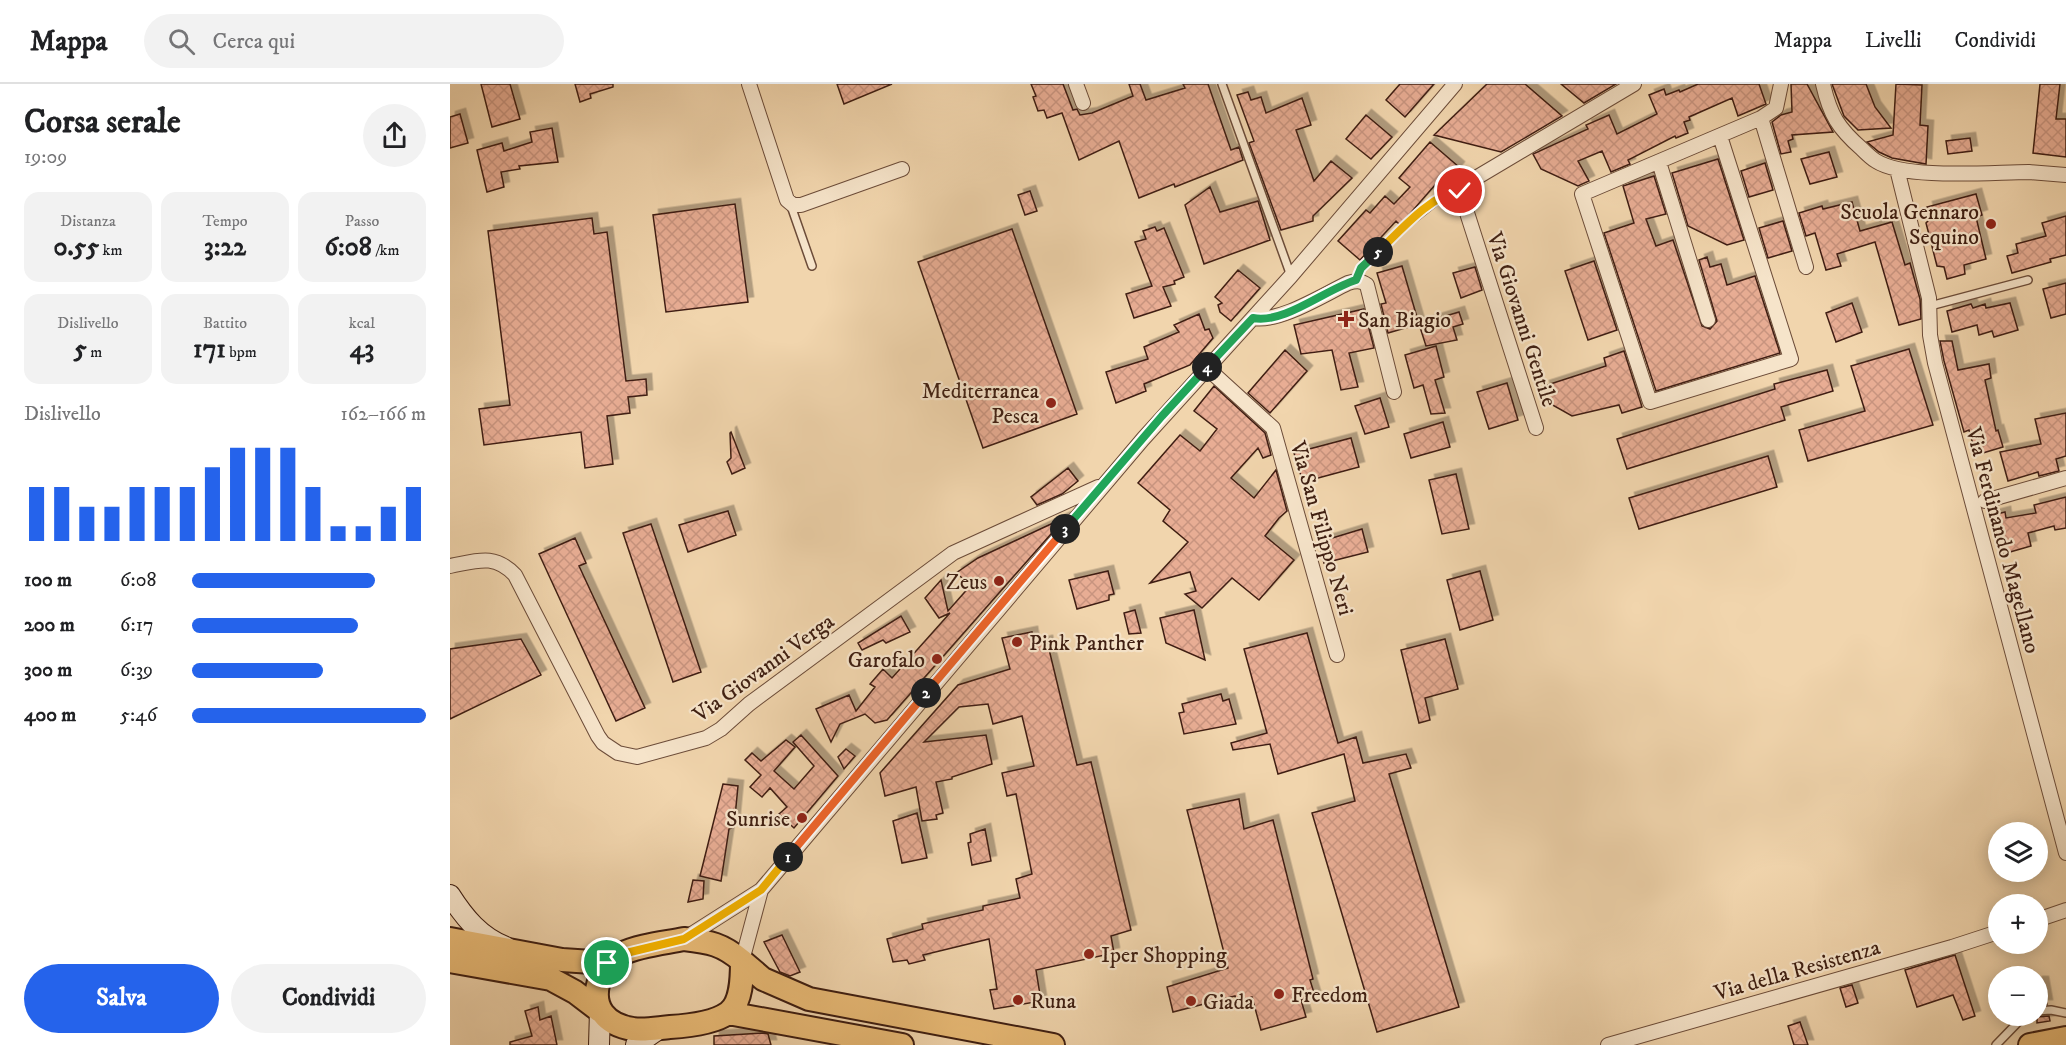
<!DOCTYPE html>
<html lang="it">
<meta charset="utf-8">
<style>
body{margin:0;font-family:"IM FELL DW Pica",serif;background:#f2f2f2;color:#202124;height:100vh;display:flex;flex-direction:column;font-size:22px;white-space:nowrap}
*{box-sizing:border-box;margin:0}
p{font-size:20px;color:#757577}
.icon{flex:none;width:33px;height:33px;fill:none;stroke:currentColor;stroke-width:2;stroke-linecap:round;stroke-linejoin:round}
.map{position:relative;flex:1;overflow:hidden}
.details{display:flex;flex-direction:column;background:#fff;width:450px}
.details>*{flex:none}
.fabs{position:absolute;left:1538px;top:738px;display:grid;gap:12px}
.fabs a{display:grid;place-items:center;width:60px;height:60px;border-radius:50%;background:#fff;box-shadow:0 3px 15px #0003;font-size:30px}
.pin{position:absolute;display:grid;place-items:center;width:51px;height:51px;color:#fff;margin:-26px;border:3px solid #fff;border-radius:50%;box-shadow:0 2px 6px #0007}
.km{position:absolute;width:30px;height:30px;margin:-15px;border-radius:50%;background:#222;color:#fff;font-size:16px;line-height:30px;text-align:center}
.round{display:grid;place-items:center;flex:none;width:63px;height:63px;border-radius:32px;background:#f2f2f2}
.headline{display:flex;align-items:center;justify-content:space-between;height:102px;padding:0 24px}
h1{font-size:33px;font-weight:800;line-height:45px}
.stats{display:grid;grid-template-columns:repeat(3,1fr);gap:9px;height:102px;padding:6px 24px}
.stats div{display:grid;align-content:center;border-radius:15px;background:#f2f2f2;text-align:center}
.stats b{font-size:26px;font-weight:800}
.stats small{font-size:16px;font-weight:400}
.stats p{font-size:16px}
.chart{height:168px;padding:12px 24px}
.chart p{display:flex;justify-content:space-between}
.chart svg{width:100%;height:108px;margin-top:6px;stroke:#2563eb;stroke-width:6}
.primary-button{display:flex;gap:12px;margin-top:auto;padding:12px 24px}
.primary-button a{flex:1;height:69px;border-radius:36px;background:#2563eb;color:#fff;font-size:24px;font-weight:800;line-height:69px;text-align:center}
.primary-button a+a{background:#f2f2f2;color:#202124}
ul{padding:0 24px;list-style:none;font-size:20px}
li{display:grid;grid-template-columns:96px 72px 1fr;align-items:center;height:45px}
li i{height:15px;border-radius:8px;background:#2563eb}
header{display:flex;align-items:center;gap:36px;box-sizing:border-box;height:84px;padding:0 30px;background:#fff;border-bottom:2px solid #e0e0e0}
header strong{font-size:28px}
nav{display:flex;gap:33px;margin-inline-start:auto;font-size:21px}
.search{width:420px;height:54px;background:#f2f2f2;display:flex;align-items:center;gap:15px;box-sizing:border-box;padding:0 21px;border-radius:33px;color:#757577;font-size:22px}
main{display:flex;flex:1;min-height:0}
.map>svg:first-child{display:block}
.building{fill:url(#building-cross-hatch);stroke:#3f1f12;stroke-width:1.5;filter:url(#shadow)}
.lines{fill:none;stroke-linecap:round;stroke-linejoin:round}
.lane-casing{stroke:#6c4c39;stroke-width:10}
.street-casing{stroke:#6c4c39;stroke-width:16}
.secondary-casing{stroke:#3f1f12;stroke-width:22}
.primary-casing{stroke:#3f1f12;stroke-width:26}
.path{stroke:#3f1f12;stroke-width:2;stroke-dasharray:1.5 3;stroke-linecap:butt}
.lane{stroke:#f6e4ca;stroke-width:7}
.street{stroke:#f6e4ca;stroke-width:14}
.secondary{stroke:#f6e4ca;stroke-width:20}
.primary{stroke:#e8ba76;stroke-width:22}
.split-1-casing{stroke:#fff;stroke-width:12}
.split-2-casing{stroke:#fff;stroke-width:12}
.split-3-casing{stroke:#fff;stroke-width:12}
.split-4-casing{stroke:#fff;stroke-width:12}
.split-5-casing{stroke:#fff;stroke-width:12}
.split-6-casing{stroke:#fff;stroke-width:12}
.split-1{stroke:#f5b400;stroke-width:8}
.split-2{stroke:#f0652b;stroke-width:8}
.split-3{stroke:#f0652b;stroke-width:8}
.split-4{stroke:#22a559;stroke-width:8}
.split-5{stroke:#22a559;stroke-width:8}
.split-6{stroke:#f5b400;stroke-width:8}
.poi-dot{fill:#8f2418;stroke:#f6e4ca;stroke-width:2}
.labels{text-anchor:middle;stroke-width:4.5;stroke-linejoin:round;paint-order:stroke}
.poi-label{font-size:22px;fill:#3f1f12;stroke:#f6e4ca;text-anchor:start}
.street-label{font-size:22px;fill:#3f1f12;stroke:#f6e4ca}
</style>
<header>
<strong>Mappa</strong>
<div class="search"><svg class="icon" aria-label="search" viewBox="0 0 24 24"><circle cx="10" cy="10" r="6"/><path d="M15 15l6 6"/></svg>Cerca qui</div>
<nav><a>Mappa</a><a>Livelli</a><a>Condividi</a></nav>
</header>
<main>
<section class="details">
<div class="headline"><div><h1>Corsa serale</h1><p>19:09</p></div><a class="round"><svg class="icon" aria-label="share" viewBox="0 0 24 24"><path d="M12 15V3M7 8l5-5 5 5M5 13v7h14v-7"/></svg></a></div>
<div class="stats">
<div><p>Distanza</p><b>0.55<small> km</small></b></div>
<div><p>Tempo</p><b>3:22</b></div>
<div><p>Passo</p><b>6:08<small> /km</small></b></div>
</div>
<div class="stats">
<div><p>Dislivello</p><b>5<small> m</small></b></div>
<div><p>Battito</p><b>171<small> bpm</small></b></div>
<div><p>kcal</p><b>43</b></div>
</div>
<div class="chart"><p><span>Dislivello</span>162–166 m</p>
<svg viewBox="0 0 160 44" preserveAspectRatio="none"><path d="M5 44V22M15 44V22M25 44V30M35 44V30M45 44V22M55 44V22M65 44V22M75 44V14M85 44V6M95 44V6M105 44V6M115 44V22M125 44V38M135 44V38M145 44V30M155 44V22"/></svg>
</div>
<ul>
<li><b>100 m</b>6:08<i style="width:78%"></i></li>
<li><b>200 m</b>6:17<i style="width:71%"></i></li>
<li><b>300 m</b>6:39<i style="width:56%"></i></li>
<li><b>400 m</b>5:46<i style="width:100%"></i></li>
</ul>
<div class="primary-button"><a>Salva</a><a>Condividi</a></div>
</section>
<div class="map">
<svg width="1616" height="961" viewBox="0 0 1616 961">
<defs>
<pattern id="building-cross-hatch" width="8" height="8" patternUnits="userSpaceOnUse" patternTransform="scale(1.5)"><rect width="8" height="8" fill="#e8ad94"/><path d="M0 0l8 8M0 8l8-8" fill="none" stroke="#c8947f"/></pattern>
<filter id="shadow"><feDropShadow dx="5.5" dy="-5.5" stdDeviation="0" flood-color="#0004"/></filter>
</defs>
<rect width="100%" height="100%" fill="#f1d5ad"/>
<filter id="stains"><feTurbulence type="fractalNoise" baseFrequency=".00333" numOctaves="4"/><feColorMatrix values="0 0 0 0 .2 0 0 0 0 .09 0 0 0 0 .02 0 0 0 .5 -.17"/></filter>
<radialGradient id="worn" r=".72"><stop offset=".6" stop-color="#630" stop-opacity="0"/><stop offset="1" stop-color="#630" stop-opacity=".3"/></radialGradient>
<path class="building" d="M31,0H60L70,35L42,43Z
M125,0H163V3L140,10L141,14L130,18Z
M387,0H442L394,20Z
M581,0H613L623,26L627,25L630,31L642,29L683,12L679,0H690L696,16L735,4L733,0H758L781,66L789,63L793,76L725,103L724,100L689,114L669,57L629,76L612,29L597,34L594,26L588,27L583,13L586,12Z
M950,0H984L955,33L936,16Z
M1037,0H1075L1112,32L1051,68L984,51Z
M1111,0H1166L1134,19Z
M1248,0H1309L1316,20L1288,32L1282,14L1239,33L1240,36L1234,38L1238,49L1226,54L1225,52L1178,76L1180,80L1161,88L1152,67L1128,77L1139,97L1128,102L1091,85L1083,70L1138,45L1136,41L1159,31L1167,50L1207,30L1199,11L1214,5L1216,11L1229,6L1230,8Z
M1341,0H1357L1383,48L1342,51L1343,55L1338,57L1341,68L1331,70L1322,38L1331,31L1342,28Z
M1382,0H1416L1425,23L1441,44L1408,46L1394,32Z
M1446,0L1472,1L1470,41L1478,42L1476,80L1442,74L1429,68L1417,58L1443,51Z
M1590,0H1610L1606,35H1616V73L1583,69Z
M798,8L801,16L811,13L816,29L852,14L861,41L846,46L864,97L881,77L902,94L863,132V137L831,146L799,59L804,57L787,11Z
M10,30L18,59L0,64V33Z
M916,31L942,53L921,75L896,55Z
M102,44L108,78L69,82L70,85L51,88L54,103L37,108L27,66L52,59L54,67L82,58L80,48Z
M1520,54L1522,67L1498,70L1496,57Z
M980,58L1009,83L997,97L992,93L950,141L946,137L910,176L888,157L916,126L920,129L935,112L944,120L960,103L949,94Z
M1379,68L1387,93L1360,100L1351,75Z
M1268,75L1294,156L1277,161L1238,142L1222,89Z
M1315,79L1323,106L1299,113L1291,87Z
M1204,92L1216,130L1196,135L1206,162L1223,156L1252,242L1260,245L1267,237L1249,176L1257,173L1260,183L1271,180L1277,201L1305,192L1330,269L1206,307L1154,149L1184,139L1173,102Z
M760,103L770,128L808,117L820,156L754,180L735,121Z
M580,107L587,127L575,131L568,111Z
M1526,110L1532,131L1526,133L1536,175L1514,181L1515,190L1497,195L1494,183L1487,182L1476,139L1480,135L1477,123Z
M1402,118L1410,147L1442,138L1455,181L1460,179L1470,215L1471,235L1449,241L1425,158L1387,170L1391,182L1376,186L1365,149L1356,152L1349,129L1372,122L1373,125Z
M285,120L298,218L216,228L203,131Z
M1616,132V171L1600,175L1601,178L1562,189L1557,172L1568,169L1566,160L1596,152L1592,139Z
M142,134L144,150L157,148L176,297L196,295L197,311L178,313L180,329L157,332L163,380L135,384L131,348L34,361L29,325L60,321L38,147Z
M1333,137L1342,167L1318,174L1309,144Z
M705,143L707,147L714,144L734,193L724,197L725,200L713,203L721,222L684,234L676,210L702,202L685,158L696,155L693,147Z
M562,145L627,330L533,364L468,178Z
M1144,177L1167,246L1138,256L1115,187Z
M952,182L969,240L938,249L931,220L936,219L927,189Z
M1025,183L1032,206L1011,214L1003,189Z
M788,186L810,204L781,237L770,228L768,221L772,219L765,213Z
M1616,199V230L1601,234L1593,205Z
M1402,219L1412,248L1386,258L1376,229Z
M1560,219L1568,246L1544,253L1542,247L1529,251L1527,241L1502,248L1497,227L1521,220L1523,224L1535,220L1536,224Z
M914,225L924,264L899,269L908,303L891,306L882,266L851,270L844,241Z
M1009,228L1013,240L1003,243L1007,256L976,262L969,240Z
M749,230L755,246L759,245L763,254L740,281L694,300L696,307L666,319L656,288L698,275L694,263L729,248L724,241Z
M1490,257H1502L1508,286L1539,280L1541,294L1535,296L1546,347L1548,346L1553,363L1526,371L1519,346L1514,348L1494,277Z
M986,262L994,293L985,296L995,329L981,330L973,301L964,304L955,271Z
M1459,265L1483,341L1358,377L1349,346L1415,327L1401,282Z
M835,266L857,287L820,329L798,309Z
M1174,267L1192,323L1172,329L1169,321L1122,332L1099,319L1094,302L1156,282L1154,274Z
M1377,286L1383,307L1331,323L1335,336L1177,385L1167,355L1325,305L1324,300Z
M1057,299L1068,336L1039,345L1027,308Z
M764,302L815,349L821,371L813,374L808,364L781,394L804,414L826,386L837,427L829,434L815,452L844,476L809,516L782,494L752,524L735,510L746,507L740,488L700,499L738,458L713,437L720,426L688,399L730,351L750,367L767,345L744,327Z
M930,314L939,343L915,350L905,322Z
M1616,329V372L1606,375L1609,387L1589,392L1588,388L1558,397L1550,368L1591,360L1585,335Z
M993,338L1000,363L961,374L954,350Z
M281,348L295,384L282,390L277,378L281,374L280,349Z
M901,354L909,383L853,398L844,369Z
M1318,372L1327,403L1189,445L1179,414Z
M618,384L628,397L612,410L587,421L581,413Z
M1006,390L1019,445L992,450L979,396Z
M1616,413V444L1605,446L1604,442L1578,449L1581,462L1553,470L1543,431L1555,428L1556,434L1586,429L1584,421Z
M278,427L286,451L238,468L229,441Z
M616,433L437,636L425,639L415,630L390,640L381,658L366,625L399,611L406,627L425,603L420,600L433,585L442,594L500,529L489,534L475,514L491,496L498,527L521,501L506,489L528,474Z
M201,440L251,588L223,598L173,449Z
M912,445L918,468L874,479L869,458Z
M125,454L136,479L129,482L195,624L166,637L89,470Z
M658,487L664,510L659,511V516L627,525L619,496Z
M1030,487L1043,536L1010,546L997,496Z
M685,526L691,549L679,550L674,529Z
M744,526L755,576L716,559L710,534Z
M451,532L460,548L436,559L433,556L412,566L408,559Z
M582,548L584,560L597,557L627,681L641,678L681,846L661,852L664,869L586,886L591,917L544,925L540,906L547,905L539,855L473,871L475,876L459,880L457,876L443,878L437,855L473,845L472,840L533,826V822L570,814L566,795L582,790L566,710L557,712L552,689L584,682L572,632L543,640L538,620L509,623L474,658L536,651L542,680L502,693V695L486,698L493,729L486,731L487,735L472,737L466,703L435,712L430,689L508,601L560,585L552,554Z
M857,549L888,659L906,653L913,679L956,670L961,684L939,690L1009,923L927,948L862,729L905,717L894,670L828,690L820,660L783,666L781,659L817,649L794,565Z
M71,555L91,591L0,635V565Z
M995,555L1008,605L975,614L980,636L969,639L951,566Z
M771,610L773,617L779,615L786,640L734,650L729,629L734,628L732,620Z
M351,651L388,692L344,744L329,730L337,723L320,704L312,713L300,703L311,691L295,676L302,669L311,677L336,656L345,663L324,687L344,705L364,682L343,658Z
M396,665L405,672L394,685L388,673Z
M273,700L288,702L284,743L279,745L271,797L250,792Z
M789,715L794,745L823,736L863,895L860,896L865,912L851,916L856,933L811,946L802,913L787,918L785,912L723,928L717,903L778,884L737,726Z
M467,729L477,774L452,779L443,737Z
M535,745L541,777L522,781L518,759L521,758L520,750Z
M243,796L254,797L253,815L238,818Z
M332,851L350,888L340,892L330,888L314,858Z
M1505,871L1525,932L1513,936L1503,911L1467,923L1455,886Z
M1587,898H1593L1597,921H1587Z
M1402,901L1408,919L1396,923L1390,904Z
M88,923L90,936L101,932L107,961H60V958L82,952L75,927Z
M1599,932L1600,937L1587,939V933Z
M1350,938L1358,961H1344L1338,942Z
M313,949L318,950L321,961H264V952Z"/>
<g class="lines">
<g class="lane-casing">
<path id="lane" d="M772,0L841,192
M340,119L362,182
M958,139L992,112L1010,106
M1480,222L1578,196
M1587,927L1601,926L1616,929
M1546,961L1574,932"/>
</g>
<g class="street-casing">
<path id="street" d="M299,0L337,116L343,121H351L452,85
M626,0L633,19
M1331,0L1326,24L1311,34L1356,183
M1373,0C1380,31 1388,44 1412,65C1416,69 1421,74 1426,77C1456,96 1542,88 1579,88C1592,89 1604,90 1616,91
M1270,52L1341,275L1200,318L1132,110L1311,34
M1209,78L1258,236
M1447,85L1479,214L1480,251L1485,279L1616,769
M803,234C829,239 873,211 898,199C905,197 911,196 917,201L944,308
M757,284L823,344L887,571
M1086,344L1010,107L1014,101L1184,0
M1535,417L1616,394
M0,482C27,477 44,469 65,491L148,652L153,659L168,669L187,673L256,654L271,645L299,620L503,469L648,403
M1587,836L1616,826
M234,855L311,806L693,355L841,192L1005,0
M292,877L311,806
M1158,961L1502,863L1548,848"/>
</g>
<g class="secondary-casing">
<path id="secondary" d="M0,811C14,833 30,853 56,863
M149,961L150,927
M186,961L210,944"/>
</g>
<g class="primary-casing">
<path id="primary" d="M0,855L112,876L157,879
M234,855C260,858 272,860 292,877C292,893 292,919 278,929C264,939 236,942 220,943C208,944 194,947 183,945C156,941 141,923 149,897C153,883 158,875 171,870C190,861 214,859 234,855Z
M0,877L101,895L125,908L150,927
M292,877L313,895L359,915L603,961
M278,929L452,961
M1580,961L1616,954"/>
</g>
<path class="path" d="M912,183L951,145"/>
<use href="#lane" class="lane"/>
<use href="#street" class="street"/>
<use href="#secondary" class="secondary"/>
<use href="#primary" class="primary"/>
</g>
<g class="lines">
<g class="split-1-casing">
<path id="split-1" d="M157,879L172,870L234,855L311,806L338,773"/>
</g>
<g class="split-2-casing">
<path id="split-2" d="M338,773L476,609"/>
</g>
<g class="split-3-casing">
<path id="split-3" d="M476,609L615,445"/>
</g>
<g class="split-4-casing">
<path id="split-4" d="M615,445L712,332L757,283"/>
</g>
<g class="split-5-casing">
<path id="split-5" d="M757,283L803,234C835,240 874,206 906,196L911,184L928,168"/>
</g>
<g class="split-6-casing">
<path id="split-6" d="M928,168C950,147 980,112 1011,105L1010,107"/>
</g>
<use href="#split-1" class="split-1"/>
<use href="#split-2" class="split-2"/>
<use href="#split-3" class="split-3"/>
<use href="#split-4" class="split-4"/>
<use href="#split-5" class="split-5"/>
<use href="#split-6" class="split-6"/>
</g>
<g class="poi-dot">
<circle cx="1541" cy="140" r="6"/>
<path d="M893 226h6v6h6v6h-6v6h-6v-6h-6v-6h6z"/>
<circle cx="601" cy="319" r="6"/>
<circle cx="549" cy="497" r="6"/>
<circle cx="567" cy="558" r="6"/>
<circle cx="487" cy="575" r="6"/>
<circle cx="352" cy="734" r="6"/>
<circle cx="639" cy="870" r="6"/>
<circle cx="829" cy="910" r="6"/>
<circle cx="568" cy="916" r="6"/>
<circle cx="741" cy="917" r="6"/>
</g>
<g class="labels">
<g class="poi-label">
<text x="1529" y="135" text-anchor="end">Scuola Gennaro<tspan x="1529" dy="25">Sequino</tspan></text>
<text x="908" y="243">San Biagio</text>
<text x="589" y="314" text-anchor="end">Mediterranea<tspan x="589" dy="25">Pesca</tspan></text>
<text x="537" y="505" text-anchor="end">Zeus</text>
<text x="579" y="566">Pink Panther</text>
<text x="475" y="583" text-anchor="end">Garofalo</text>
<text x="340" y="742" text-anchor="end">Sunrise</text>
<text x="651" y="878">Iper Shopping</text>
<text x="841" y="918">Freedom</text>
<text x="580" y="924">Runa</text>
<text x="753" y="925">Giada</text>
</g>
<g class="street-label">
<text transform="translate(1073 235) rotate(72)" y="8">Via Giovanni Gentile</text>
<text transform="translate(873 444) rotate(74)" y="8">Via San Filippo Neri</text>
<text transform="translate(1554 456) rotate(75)" y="8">Via Ferdinando Magellano</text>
<text transform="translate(313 583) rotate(-36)" y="8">Via Giovanni Verga</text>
<text transform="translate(1347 885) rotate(-16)" y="8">Via della Resistenza</text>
</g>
</g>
<rect width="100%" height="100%" filter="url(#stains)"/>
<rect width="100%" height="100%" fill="url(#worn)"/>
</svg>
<div class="fabs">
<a><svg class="icon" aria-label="layers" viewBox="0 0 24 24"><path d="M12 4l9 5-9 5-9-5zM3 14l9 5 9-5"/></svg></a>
<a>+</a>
<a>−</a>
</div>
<div class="pin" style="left:157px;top:879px;background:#1e9e55"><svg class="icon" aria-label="arrive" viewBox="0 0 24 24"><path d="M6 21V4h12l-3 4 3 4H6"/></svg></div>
<div class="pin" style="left:1010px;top:107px;background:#d93025"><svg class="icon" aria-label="check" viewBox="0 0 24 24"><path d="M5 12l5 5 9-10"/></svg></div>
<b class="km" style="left:338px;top:773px">1</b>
<b class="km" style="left:476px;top:609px">2</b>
<b class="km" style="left:615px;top:445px">3</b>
<b class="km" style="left:757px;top:283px">4</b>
<b class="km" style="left:928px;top:168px">5</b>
</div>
</main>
